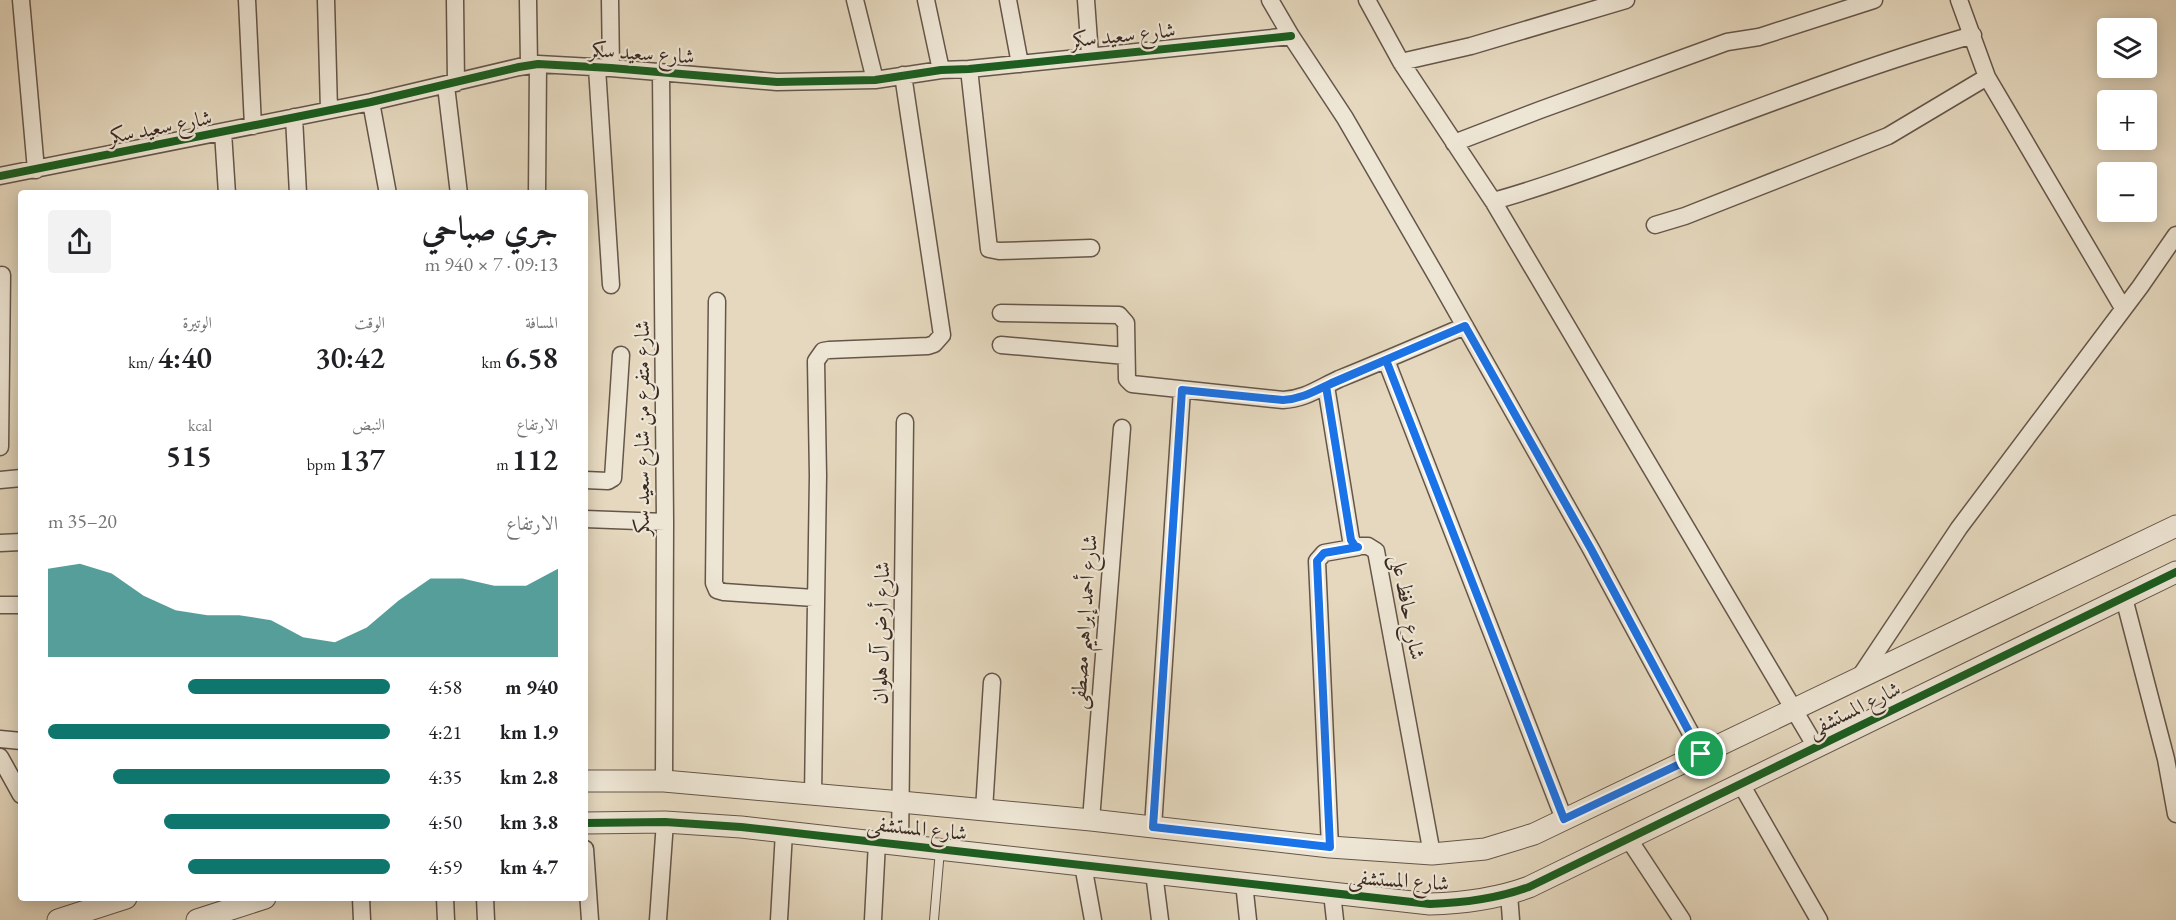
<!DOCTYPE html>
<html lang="ar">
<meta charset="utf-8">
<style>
body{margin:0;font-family:"EB Garamond",Amiri,serif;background:#f2f2f2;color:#202124;direction:rtl;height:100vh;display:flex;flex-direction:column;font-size:22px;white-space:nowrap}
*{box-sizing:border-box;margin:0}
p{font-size:20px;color:#757577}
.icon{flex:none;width:33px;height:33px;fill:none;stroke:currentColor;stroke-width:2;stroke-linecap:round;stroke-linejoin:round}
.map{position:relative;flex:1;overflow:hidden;direction:ltr}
.details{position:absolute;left:18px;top:190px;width:570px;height:711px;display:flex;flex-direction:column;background:#fff;border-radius:6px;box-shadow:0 3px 15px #0003;direction:rtl}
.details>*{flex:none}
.fabs{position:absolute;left:2097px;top:18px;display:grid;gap:12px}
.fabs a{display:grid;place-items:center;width:60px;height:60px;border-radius:6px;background:#fff;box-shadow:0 3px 15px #0003;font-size:30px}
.pin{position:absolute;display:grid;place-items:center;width:51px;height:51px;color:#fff;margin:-26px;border:3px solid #fff;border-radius:50%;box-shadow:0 2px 6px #0007}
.round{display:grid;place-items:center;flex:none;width:63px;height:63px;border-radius:6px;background:#f2f2f2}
.headline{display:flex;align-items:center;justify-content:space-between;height:102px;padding:0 30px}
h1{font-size:33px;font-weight:600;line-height:45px}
.metrics{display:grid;grid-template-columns:repeat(3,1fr);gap:9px;height:102px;padding:6px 30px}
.metrics div{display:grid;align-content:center}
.metrics b{font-size:30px;font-weight:600}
.metrics small{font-size:16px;font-weight:400}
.metrics p{font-size:16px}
.chart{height:168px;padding:12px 30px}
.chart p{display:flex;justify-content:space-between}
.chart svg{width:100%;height:108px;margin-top:6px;fill:#0f766e;opacity:.7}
ul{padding:0 30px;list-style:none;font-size:20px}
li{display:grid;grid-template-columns:96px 72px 1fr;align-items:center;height:45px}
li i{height:15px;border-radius:8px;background:#0f766e}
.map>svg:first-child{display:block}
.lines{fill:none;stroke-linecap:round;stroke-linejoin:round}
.service-casing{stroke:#65564a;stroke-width:10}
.minor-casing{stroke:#65564a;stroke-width:19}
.tertiary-casing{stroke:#65564a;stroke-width:23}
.service{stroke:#eee6d5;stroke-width:8}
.minor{stroke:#eee6d5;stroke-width:16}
.tertiary{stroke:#eee6d5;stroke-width:21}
.cycleway-casing{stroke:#eee6d5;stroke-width:11}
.cycleway{stroke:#1b5e20;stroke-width:8}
.route-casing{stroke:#fff;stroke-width:12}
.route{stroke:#1a73e8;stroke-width:8}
.labels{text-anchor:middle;stroke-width:4.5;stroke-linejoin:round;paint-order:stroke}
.street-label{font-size:21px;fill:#3a2a23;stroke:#eee6d5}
</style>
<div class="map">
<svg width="2176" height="920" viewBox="0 0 2176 920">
<rect width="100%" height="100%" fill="#e5d8be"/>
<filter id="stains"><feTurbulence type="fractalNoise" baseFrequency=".00333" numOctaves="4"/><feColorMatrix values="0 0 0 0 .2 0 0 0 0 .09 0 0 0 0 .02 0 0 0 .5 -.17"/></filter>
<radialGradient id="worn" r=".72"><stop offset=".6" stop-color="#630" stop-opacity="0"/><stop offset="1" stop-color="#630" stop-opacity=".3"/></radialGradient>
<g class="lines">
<g class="service-casing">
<path id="service" d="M934,920L940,850"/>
</g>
<g class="minor-casing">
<path id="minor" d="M21,0L36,170
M247,0L253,126
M326,0L329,110
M455,0L456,83
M528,0L529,65
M610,0L611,68
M855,0L875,80
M926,0L941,70
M1008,0L1020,64
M1086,0L1090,55
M1270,0L1291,36L1345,118L1437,277L1591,549L1702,754
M1367,0L1401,62L1493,201L1816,747
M1959,0L1987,77L2123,308
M1401,62L1471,46L1626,0
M597,68L611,285
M969,69L989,249L999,251L1091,248
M661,73L665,522L664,781
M446,86L459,194
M371,102L388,194
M294,117L298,194
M223,132L227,194
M1454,143L1540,110L1727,42L1759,37L1874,0
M0,176L371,102L519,67L538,64L611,68L777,82L875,80L941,70L969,69L1291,36
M537,194L538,64
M1493,201C1542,188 1588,170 1636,153C1748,112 1858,68 1973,35
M1655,225L1685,216L1888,136L1987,77
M717,301L714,583L717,590L724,592L814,598
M1001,313L1119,315L1126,323L1127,379L1132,384L1283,400C1305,399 1319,388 1339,379C1381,362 1423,344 1465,326
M1001,345L1126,356
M1386,360L1564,819
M1326,386L1351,540L1355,546H1368L1376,551L1432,854
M0,447L2,275
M0,480L21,478
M585,480L608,481L613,478L621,355
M585,519L665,522
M0,543L21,542
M2124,598L2166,759L2176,814
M0,605H21
M1859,678L1959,528L2140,287L2176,235
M0,739L21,741
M0,757L21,795
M1741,784L1819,920
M813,795L818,476L816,361L823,351L829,350L928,346L934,344L942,335L903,75
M984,810L992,682
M1091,820L1122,428
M1153,827L1182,390
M1628,838L1682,920
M900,845L905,422
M1330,847L1317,561L1324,553L1358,547
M585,849L590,920
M1083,865L1093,920
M1154,873L1160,920
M1244,883L1248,920
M1332,893L1335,920
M1509,894L1511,920
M361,898L362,920
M445,898L446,920
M485,898L486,920
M658,920L665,822
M779,920L784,832
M873,920L877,842"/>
</g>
<g class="tertiary-casing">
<path id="tertiary" d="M585,781H664L901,802L1091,820L1330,847L1432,854L1485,849L1534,834L2176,526
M585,823L665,822L741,827L1430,904C1464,903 1496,899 1529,887L2176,572
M58,920L126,898
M197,920L265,898"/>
</g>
<use href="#service" class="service"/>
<use href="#minor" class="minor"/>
<use href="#tertiary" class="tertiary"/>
<g class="cycleway-casing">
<path id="cycleway" d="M0,176L371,102L519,67L538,64L611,68L777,82L875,80L941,70L969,69L1291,36
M585,823L665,822L741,827L1430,904C1464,903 1496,899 1529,887L2176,572"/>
</g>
<use href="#cycleway" class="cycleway"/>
</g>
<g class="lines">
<g class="route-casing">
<path id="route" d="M1701,754L1591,549L1465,326L1334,382C1316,390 1303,399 1283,400L1182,390L1153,827L1330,847L1317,561L1324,553L1358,547L1355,546L1351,540L1326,386L1386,360L1564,819L1701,754"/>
</g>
<use href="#route" class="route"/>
</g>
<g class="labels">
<g class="street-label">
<text transform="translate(1123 35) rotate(-6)" y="7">شارع سعيد سكر</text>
<text transform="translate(642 53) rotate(4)" y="7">شارع سعيد سكر</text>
<text transform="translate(160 127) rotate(-11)" y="7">شارع سعيد سكر</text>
<text transform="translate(642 428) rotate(-90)" y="7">شارع متفرع من شارع سعيد سكر</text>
<text transform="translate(1408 607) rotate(79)" y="7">شارع حافظ على</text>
<text transform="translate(1084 622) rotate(-86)" y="7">شارع أحمد إبراهيم مصطفى</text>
<text transform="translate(881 633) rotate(-89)" y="7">شارع أرض آل هلوان</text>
<text transform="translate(1854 709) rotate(-26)" y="7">شارع المستشفى</text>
<text transform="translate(917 828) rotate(6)" y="7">شارع المستشفى</text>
<text transform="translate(1399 880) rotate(4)" y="7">شارع المستشفى</text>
</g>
</g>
<rect width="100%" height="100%" filter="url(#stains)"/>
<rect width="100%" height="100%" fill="url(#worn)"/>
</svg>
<div class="fabs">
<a><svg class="icon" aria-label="layers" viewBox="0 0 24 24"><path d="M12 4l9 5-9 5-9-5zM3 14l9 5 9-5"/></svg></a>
<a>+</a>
<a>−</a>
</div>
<div class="pin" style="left:1701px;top:754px;background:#1e9e55"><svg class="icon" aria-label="arrive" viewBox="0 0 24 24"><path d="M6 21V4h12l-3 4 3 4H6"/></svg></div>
<section class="details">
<div class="headline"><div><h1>جري صباحي</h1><p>09:13 · 7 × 940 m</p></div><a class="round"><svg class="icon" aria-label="share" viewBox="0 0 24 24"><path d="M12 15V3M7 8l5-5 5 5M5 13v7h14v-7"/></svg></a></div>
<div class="metrics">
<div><p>المسافة</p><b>6.58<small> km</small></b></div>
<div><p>الوقت</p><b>30:42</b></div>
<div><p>الوتيرة</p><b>4:40<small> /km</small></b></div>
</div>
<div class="metrics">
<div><p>الارتفاع</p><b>112<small> m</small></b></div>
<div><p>النبض</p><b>137<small> bpm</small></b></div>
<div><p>kcal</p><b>515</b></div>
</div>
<div class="chart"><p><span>الارتفاع</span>20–35 m</p>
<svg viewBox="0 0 160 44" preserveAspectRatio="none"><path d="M0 44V8L10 6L20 10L30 19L40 25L50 27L60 27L70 29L80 36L90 38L100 32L110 21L120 12L130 12L140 15L150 15L160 8V44z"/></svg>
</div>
<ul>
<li><b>940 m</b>4:58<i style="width:59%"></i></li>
<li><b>1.9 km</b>4:21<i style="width:100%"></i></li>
<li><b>2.8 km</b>4:35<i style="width:81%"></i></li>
<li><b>3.8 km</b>4:50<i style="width:66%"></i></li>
<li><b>4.7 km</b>4:59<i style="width:59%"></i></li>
</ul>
</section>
</div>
